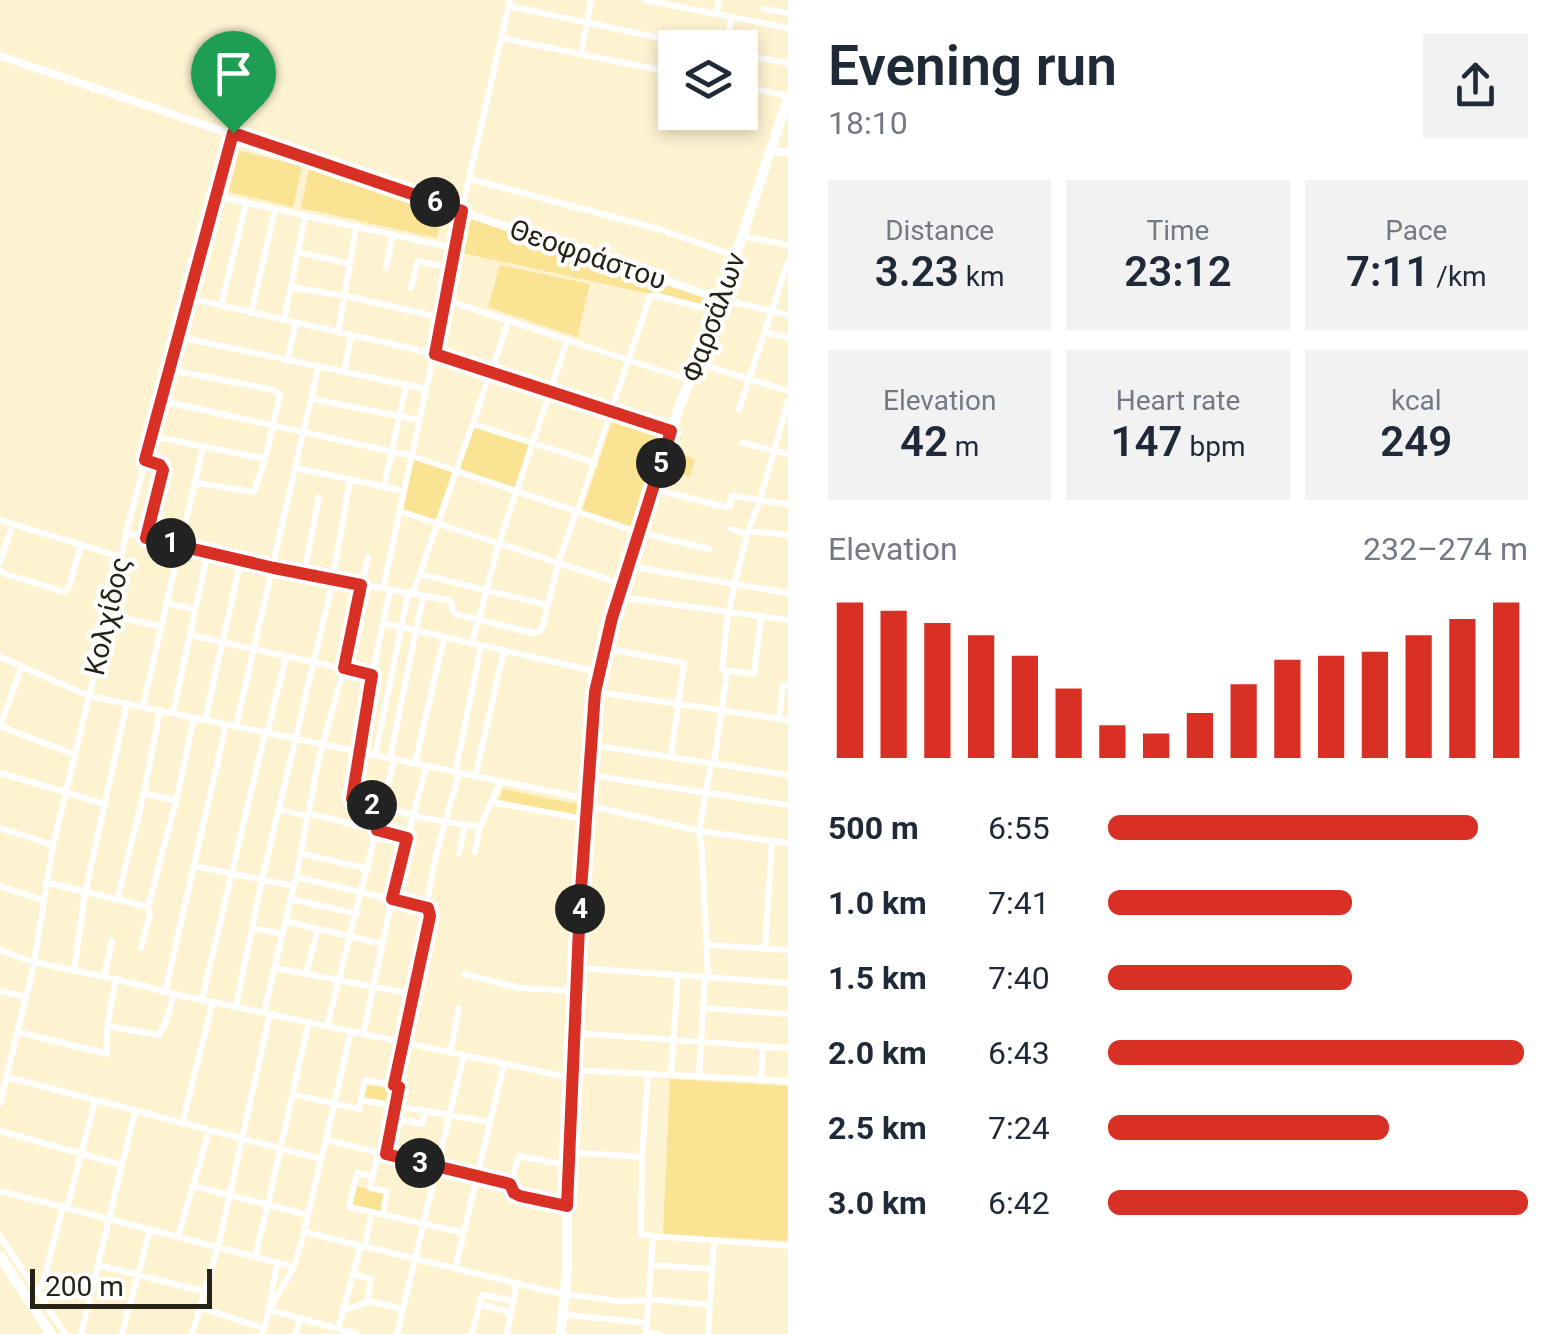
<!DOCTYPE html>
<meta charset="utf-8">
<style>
body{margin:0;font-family:Roboto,sans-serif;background:#f2f2f3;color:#1f2937;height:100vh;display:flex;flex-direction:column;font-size:38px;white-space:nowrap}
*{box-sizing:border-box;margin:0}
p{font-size:32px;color:#747a83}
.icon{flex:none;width:55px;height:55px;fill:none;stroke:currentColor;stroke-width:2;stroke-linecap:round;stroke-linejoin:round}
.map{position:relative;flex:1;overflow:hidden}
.panel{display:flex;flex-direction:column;background:#fff;width:780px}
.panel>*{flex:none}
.tools{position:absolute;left:658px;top:30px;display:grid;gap:20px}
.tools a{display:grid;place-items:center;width:100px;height:100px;border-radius:0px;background:#fff;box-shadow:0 5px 15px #0003;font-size:50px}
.scale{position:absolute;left:30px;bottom:25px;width:182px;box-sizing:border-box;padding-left:10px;border:5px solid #262216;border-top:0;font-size:28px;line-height:35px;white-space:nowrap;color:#262216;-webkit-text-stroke:8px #fff;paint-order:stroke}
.pin{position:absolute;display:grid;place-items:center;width:85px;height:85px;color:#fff;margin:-102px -42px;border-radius:50% 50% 50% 0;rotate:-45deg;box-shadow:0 0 10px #0007}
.pin .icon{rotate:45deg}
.km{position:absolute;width:50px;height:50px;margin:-25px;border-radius:50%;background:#222;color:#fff;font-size:28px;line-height:50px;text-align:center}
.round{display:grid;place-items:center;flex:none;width:105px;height:105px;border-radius:0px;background:#f2f2f3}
.overview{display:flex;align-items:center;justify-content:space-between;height:170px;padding:0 40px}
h1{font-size:55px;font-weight:600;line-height:75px}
.metrics{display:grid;grid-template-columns:repeat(3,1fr);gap:15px;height:170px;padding:10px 40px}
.metrics div{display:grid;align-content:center;border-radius:0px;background:#f2f2f3;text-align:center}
.metrics b{font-size:42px;font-weight:600}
.metrics small{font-size:28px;font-weight:400}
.metrics p{font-size:28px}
.chart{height:280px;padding:20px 40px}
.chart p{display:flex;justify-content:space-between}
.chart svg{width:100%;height:180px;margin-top:10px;stroke:#d93025;stroke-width:6}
ul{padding:0 40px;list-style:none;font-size:32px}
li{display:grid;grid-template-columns:160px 120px 1fr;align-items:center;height:75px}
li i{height:25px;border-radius:12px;background:#d93025}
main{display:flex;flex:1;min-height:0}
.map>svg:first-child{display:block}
.green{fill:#fae393}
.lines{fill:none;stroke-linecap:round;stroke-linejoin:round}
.pedestrian{stroke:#fff;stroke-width:5}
.minor{stroke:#fff;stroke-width:6}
.tertiary{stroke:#fff;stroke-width:8}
.primary{stroke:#fff;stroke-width:10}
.trunk{stroke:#fff;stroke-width:10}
.route-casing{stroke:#fff;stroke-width:20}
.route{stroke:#d93025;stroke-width:12}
.labels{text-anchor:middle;stroke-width:9;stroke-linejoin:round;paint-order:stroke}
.street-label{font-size:28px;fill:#262216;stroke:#fff}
</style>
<main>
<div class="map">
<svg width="788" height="1334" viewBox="0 0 788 1334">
<rect width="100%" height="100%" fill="#fdf3d1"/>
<path class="green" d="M239,151L302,166L293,207L229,192Z
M309,169L442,214L437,238L301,208Z
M471,216L710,298L706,306L462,253Z
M500,265L590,284L577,337L488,307Z
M614,416L667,432L635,529L581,513Z
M473,424L533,442L516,492L457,471L438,524L400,511L412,456L457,471Z
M673,451L695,459L690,477L667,471Z
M503,789L581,805L580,816L499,800Z
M670,1079L788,1086V1241L663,1234Z
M367,1085L394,1089L393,1102L368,1100L364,1097Z
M355,1186L385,1193L381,1211L351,1204Z"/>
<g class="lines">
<path class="pedestrian" d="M577,512L611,411
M279,810L307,816"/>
<path class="minor" d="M645,0L788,28
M508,6L708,48
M764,9L788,13
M716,14L719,0
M501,38L675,73
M726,48L731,18
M581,54L591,0
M740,54L788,63
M740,86L788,96
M470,179L659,229L736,256
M216,196L453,248
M742,236L788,245
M298,252L350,264
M386,268L392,237
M291,287L351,297L443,318
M411,288L418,261L451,268
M189,298L435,354L671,431
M721,299L788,315
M446,300L689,380
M221,306L246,204
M251,313L275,210
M284,320L305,217
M766,332L788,338
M338,333L356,228
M179,337L426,389
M287,361L296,322
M697,363L788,391
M170,370L274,390L280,395L265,459L254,492L196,483
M344,372L351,336
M312,399L419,420
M162,401L412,456L638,532L709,549
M739,410L788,261
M611,411L650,296H658L715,311
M473,424L595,463
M152,436L265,459
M743,443L788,454
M145,460L160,465L163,471L147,538
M296,468L404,491
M384,487L406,386
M654,489L725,507L730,506L732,496L788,504
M400,511L622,584
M0,520L121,557
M731,529L747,534
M749,531L788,535
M126,533L304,574L448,600L452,603V610L456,614L533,633L539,632L543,626L558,564L576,512
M0,562L13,524
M627,566L788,593
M0,570L5,574L65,592L69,587L81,545
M304,574L319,497
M420,574L547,605
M383,589L430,371L443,318L453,248L510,0
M619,597L788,620
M166,603L195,609
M109,615L160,626
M761,617L754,674L722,670L727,621L735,583L747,534L760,500L788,401
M383,623L599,672
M190,635L372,675
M472,644L499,543L567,341
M604,648L684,663L671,757
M0,657L89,696L587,799
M597,692L788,720
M143,706L203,447
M173,713L208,551
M779,719L783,685L788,686
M205,720L241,560
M0,726L75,755
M0,726L22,666
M236,727L318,367
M267,733L286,657
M591,745L788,775
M375,756L408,594L415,588L509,320
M390,759L423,596
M415,764L444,638
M714,764L727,672
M0,773L105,804
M455,773L481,646
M589,775L788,805
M475,777L504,651
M144,793L176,801
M492,802L584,819
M587,805L699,831L788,843
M382,807L355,802L353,795L372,675L390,590
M395,810L423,818L480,827
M308,813L407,838
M0,828L53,845
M475,852L479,830L500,782
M300,853L368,869
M459,854L465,824
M194,866L294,886
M296,877L428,908
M45,882L148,907
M0,886L42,900
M291,899L357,914
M117,900L144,793L160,710
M285,921L382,944
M253,928L282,934
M707,945L788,950
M141,948L150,914L148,907L176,801L194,718
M765,948L772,841
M0,950L33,962L116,979L174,994L572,1078
M275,968L413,994
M578,968L788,983
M74,970L85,893L127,703
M306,974L318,928
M464,974L519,988L576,991
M104,977L112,941
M708,977L702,850L699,831L711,764
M0,991L26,997
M165,992L226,725
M202,999L265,733
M236,1006L262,880L331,589L350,480
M704,1008L788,1014
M264,1012L296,877L319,758L344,668L368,557
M107,1026L159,1035L166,1022L174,994
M327,1026L394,760
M18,1032L107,1054V1026L116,979
M351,1032L304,1232L294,1267L269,1310L357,1334
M575,1033L788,1048
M363,1035L392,899L426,767
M450,1053L459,1008
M573,1070L788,1081
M648,1075L642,1157L641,1235L788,1246
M671,1075L678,975
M699,1076L705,977
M7,1077L321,1159
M761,1080L763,1046
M292,1094L359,1109L365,1080L394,1085
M361,1100L490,1122
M0,1103L33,969L53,845L109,615L126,533L233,134
M393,1118L422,1124L425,1112
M182,1124L213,1002
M0,1131L122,1165
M326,1140L510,1184
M569,1152L642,1157
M378,1153L370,1188L387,1191L383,1214
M386,1155L399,1087L394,1085L428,930C430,919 427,910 428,899C433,857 448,814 459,774
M373,1176L357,1173L349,1207L464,1233
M193,1186L308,1215
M0,1191L294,1267
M567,1206L520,1196L510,1188L519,1156L568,1165
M67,1208L95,1101
M304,1232L557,1293L617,1301L659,1300L710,1305
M0,1236L65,1334
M178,1237L209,1131
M365,1246L372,1212
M255,1257C275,1179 290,1101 309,1022
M98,1265L206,1292
M651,1265L711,1269
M455,1269L504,1064
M353,1274L371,1279L367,1302
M37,1291L43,1283L63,1206
M479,1304L510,1312
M201,1308L263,1328
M343,1308L349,1309L369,1301L403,1309
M568,1315L647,1323
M338,1329L361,1245
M646,1333L659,1334
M81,1334L135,1112
M122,1334L150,1230
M192,1334L218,1247L270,1013
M262,1334L269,1310L277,1263
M296,1334L300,1318
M397,1334L464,1055
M472,1334L482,1295L514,1301
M507,1334L516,1285
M646,1334L653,1237
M708,1334L714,1241"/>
<path class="tertiary" d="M0,56L720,299
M769,151L788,152"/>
<path class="primary" d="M561,1334L567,1270V1193L580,904L592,716L599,672L617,601L680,405L727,281L788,98"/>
<path class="trunk" d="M0,1256L51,1334"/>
</g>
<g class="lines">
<g class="route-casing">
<path id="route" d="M233,133L462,211L435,354L671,431L612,618L595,692L580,904L567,1206L520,1196L514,1193L510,1184L386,1154L399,1087L394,1085L430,916L428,908L392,899L407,838L377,830L382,807L355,802L352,799L372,675L344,668L361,585L274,568L146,538L163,470L160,465L145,460Z"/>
</g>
<use href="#route" class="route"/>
</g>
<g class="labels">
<g class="street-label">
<text transform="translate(588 254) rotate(19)" y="10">Θεοφράστου</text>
<text transform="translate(713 317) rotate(-70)" y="10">Φαρσάλων</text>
<text transform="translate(107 616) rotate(-77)" y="10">Κολχίδος</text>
</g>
</g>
</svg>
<div class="tools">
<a><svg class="icon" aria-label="layers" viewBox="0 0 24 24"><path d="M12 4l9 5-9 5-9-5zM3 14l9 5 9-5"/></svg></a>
</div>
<div class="scale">200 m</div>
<div class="pin" style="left:233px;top:133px;background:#1e9e55"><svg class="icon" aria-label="arrive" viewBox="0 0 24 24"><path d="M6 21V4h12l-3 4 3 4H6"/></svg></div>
<b class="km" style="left:171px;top:543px">1</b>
<b class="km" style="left:372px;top:805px">2</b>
<b class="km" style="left:420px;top:1163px">3</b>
<b class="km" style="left:580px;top:909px">4</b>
<b class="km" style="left:661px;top:463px">5</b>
<b class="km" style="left:435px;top:202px">6</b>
</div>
<section class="panel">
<div class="overview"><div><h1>Evening run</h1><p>18:10</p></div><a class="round"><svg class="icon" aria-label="share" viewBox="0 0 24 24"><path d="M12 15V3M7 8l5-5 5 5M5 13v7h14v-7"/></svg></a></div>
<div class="metrics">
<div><p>Distance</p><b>3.23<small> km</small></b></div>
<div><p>Time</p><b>23:12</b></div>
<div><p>Pace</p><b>7:11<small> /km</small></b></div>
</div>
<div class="metrics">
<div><p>Elevation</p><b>42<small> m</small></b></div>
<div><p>Heart rate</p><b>147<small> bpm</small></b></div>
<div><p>kcal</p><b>249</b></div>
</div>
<div class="chart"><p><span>Elevation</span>232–274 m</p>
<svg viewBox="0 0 160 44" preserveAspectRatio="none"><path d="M5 44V6M15 44V8M25 44V11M35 44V14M45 44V19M55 44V27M65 44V36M75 44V38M85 44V33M95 44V26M105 44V20M115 44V19M125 44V18M135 44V14M145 44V10M155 44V6"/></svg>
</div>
<ul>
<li><b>500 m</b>6:55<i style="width:88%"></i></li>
<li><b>1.0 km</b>7:41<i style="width:58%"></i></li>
<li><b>1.5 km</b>7:40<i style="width:58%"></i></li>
<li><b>2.0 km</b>6:43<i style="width:99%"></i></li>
<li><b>2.5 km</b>7:24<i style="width:67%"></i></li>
<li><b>3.0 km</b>6:42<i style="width:100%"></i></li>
</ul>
</section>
</main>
